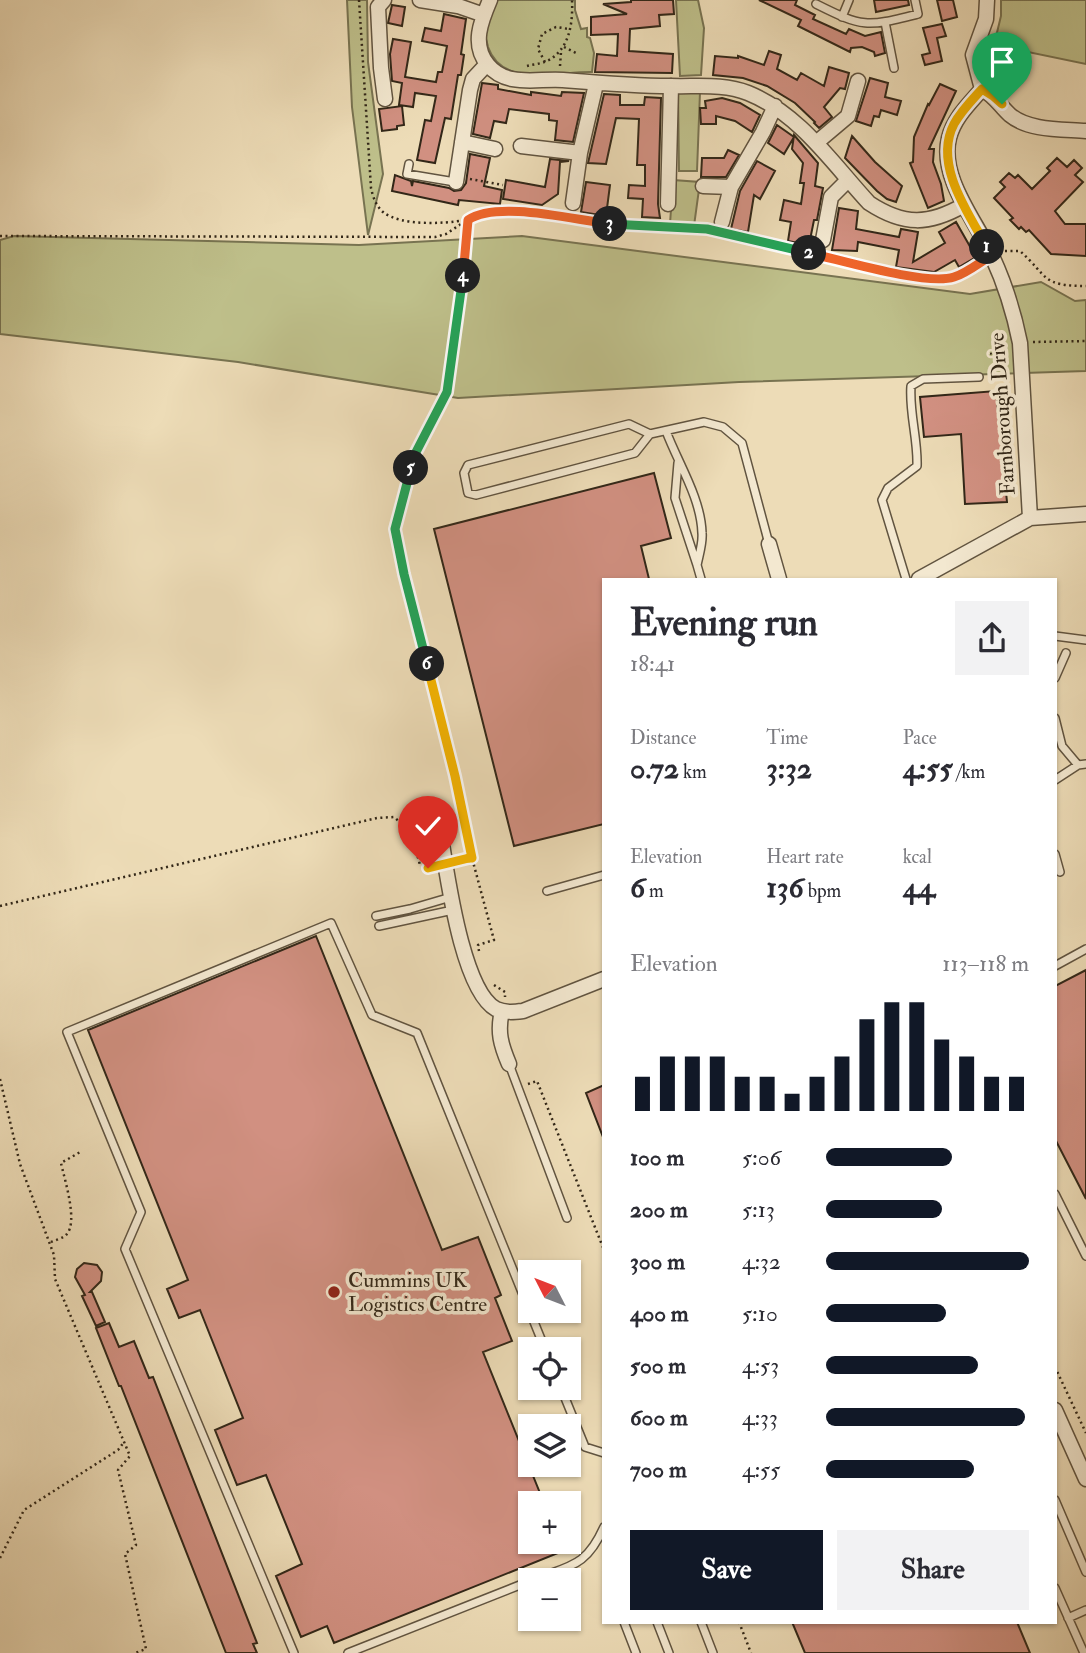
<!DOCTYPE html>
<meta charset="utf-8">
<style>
body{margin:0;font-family:"IM FELL Double Pica",serif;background:#f2f2f3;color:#2b2b33;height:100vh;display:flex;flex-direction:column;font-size:26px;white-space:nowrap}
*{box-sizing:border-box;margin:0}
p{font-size:23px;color:#7c7c81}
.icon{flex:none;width:38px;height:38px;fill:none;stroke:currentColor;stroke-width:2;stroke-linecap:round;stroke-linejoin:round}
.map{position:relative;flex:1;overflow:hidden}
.drawer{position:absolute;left:602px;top:578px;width:455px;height:1046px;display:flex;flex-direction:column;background:#fff;border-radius:0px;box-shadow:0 2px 5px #0004}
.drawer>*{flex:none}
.needle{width:46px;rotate:312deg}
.fabs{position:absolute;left:518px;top:1260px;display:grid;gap:14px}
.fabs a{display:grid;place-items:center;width:63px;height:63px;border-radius:0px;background:#fff;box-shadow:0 2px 5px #0004;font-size:35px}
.pin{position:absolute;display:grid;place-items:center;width:60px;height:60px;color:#fff;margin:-72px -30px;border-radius:50% 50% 50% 0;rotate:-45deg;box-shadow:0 0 7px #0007}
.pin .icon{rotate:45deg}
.km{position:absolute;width:35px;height:35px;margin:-18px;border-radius:50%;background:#222;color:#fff;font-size:19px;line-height:35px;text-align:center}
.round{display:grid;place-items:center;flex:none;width:74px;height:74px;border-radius:0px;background:#f2f2f3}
.summary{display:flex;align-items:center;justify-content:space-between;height:119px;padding:0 28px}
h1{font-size:38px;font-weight:700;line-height:52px}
.figures{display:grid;grid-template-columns:repeat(3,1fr);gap:10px;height:119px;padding:7px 28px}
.figures div{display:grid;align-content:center}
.figures b{font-size:30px;font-weight:700}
.figures small{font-size:19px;font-weight:400}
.figures p{font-size:19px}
.chart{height:196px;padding:14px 28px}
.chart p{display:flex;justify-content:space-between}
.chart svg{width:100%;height:126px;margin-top:7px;stroke:#111827;stroke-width:6}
.action{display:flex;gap:14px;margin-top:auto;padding:14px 28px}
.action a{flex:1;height:80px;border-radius:0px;background:#111827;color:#fff;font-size:28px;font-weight:700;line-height:80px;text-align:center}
.action a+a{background:#f2f2f3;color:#2b2b33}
ul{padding:0 28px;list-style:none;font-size:23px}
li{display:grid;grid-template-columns:112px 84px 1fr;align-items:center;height:52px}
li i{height:18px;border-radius:9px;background:#111827}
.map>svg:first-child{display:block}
.green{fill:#bebf8a;stroke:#787351;stroke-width:2}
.building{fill:#d19081;stroke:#322718;stroke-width:2}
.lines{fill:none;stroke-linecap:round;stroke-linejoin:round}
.service-casing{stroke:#615440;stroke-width:10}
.minor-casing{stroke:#615440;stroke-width:17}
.path{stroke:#322718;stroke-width:2.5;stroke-dasharray:2 3.5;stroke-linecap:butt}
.service{stroke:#f3e8d0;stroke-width:7}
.minor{stroke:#f3e8d0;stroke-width:14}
.split-1-casing{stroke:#fff;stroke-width:14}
.split-2-casing{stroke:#fff;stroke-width:14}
.split-3-casing{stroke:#fff;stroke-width:14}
.split-4-casing{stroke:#fff;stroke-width:14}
.split-5-casing{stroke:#fff;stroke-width:14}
.split-6-casing{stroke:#fff;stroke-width:14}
.split-7-casing{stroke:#fff;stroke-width:14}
.split-8-casing{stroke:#fff;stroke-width:14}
.split-1{stroke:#f5b400;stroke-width:9}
.split-2{stroke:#f0652b;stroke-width:9}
.split-3{stroke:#22a559;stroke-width:9}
.split-4{stroke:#f0652b;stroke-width:9}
.split-5{stroke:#22a559;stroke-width:9}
.split-6{stroke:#22a559;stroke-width:9}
.split-7{stroke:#f5b400;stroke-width:9}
.split-8{stroke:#f5b400;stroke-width:9}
.poi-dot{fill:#8f2418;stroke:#f3e8d0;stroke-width:2.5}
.labels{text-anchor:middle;stroke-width:7;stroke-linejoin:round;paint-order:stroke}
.street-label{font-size:21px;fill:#322718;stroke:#f3e8d0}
.poi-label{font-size:21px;fill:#322718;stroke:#f3e8d0;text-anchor:start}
</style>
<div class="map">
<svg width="1086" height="1653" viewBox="0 0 1086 1653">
<rect width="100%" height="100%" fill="#eddcb7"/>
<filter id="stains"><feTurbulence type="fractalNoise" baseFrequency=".00286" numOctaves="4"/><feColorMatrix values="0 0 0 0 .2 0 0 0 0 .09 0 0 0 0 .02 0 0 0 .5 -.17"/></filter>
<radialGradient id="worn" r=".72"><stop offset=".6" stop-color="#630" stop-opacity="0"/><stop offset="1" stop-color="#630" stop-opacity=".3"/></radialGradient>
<path class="green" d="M347,0H367L368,62L383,174L368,235L352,107Z
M496,0H575V10L581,29L587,28V37L590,38L594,53L592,72C558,71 503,89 488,47C487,42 485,37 485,31C486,21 493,9 496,0Z
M676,0H698L704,28L701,75L680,76Z
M1001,0H1086V64L994,45L1001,16Z
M678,90L700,92L697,171H679Z
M673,180L700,182L694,226L670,224Z
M14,236L359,245L522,236L970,294L1041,282L1075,301L1086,300V371L739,382L458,398L238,362L0,334V240Z"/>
<path class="building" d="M631,0H673L674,14L659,15L660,26L630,29L629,51L673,54L672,73L595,72L597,54L617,56L618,34L591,35V17L627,14L603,4L631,2Z
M759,0H797L795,5L815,15L813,19L846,34L849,29L865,36L881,32L885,53L875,56L874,52L862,47L851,48L850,52L798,26L801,20Z
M874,0H908L909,5L876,12Z
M937,0H953L957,17L942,21Z
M392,5L405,7L402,26L388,23Z
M444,14L466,19L461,54L464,55L461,75H458L451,119L445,118L435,163L417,160L425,120L431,121L436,96L415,93L413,107L399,105L402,83L392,81L390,54L393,39L411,42L405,77L436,82L438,72H442L447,46L422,41L425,28L441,31Z
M942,24L946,36L937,38L942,61L925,65L922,55L930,53L923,28Z
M769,51L781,55L777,69L797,80L801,73L824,86L829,67L849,73L845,89L840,88L824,107L832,117L819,128L814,123L815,122L795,103L767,86L743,78L713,75L715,56L738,58V56L764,65Z
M870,78L888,83L885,97L901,101L897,115L881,110L879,117L874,116L871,126L856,121Z
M482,83L498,85V89L531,95V92L561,96L562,92L584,93L573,142L555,140L557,121L549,120V114L509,109L506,123L494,121L490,138L473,134Z
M940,84L956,91L929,149H934L933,162L941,184L944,201L928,208L910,163L913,162L914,137L928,104L929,105Z
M604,94L620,95V105H644L645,97L661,98L658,204L660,218L642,217L643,199L628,198L629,185L645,186V165H637L639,119L616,118L606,164L588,163Z
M722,98L740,103L760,115L752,132L735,121L716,116V124H701L700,108H706L705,101Z
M402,106L404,125L397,126V129L382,131L379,109Z
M777,125L794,137L784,154L768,143Z
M794,135L818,163L815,186L823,188L817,220H814L809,245L788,241L791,222L780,220L784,200L801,204L804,183H800L803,163L792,149Z
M852,136L875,162L902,186L896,202L887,199L877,191L845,158Z
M728,150L739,155L726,177H701L702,158H724Z
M470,154L490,158L484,186L502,190L500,204L459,200L458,205L392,191L395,175L411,181L412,186L413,181L449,188L454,191L461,190L466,183Z
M1057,158L1067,167L1074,160L1082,168L1075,175L1083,182L1055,211L1065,224H1086V256L1051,254L1029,230L1026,232L1021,227L1019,229L1010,220L1013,218L994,198L1005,187L1000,182L1009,173L1015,178L1018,175L1032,189L1050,171L1047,168Z
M550,159L569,161L560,162L558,194L542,205L503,199L506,180L545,187Z
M757,161L775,171L760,199L754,195L748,232L731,229L740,191Z
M586,182L610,185L606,216L581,212Z
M839,208L858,211L856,229L899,237L901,229L918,232L913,262L945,243L939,232L956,222L976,257L959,267L955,260L934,272L896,267L899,250L858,242L857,251L832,250Z
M996,391L1007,502L965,504L961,434L924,437L920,397Z
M654,473L671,538L641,546L649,579H604V824L514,846L434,529Z
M316,936L442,1250L478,1237L501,1295L495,1298L512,1341L483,1352L544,1503H530V1542H559L563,1551L334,1643L327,1626L301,1637L276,1576L302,1564L266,1475L237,1485L215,1430L243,1418L200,1310L179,1318L167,1289L188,1280L88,1030Z
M1086,970V1199L1055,1139V986Z
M604,1085V1137H603L586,1093Z
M84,1263L97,1265L102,1272L101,1281L90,1292H92L105,1322L96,1326L82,1296L85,1295L75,1277L77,1269Z
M109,1323L119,1347L134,1341L149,1378L153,1377L257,1643L253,1644L257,1653H226L121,1386H119L96,1328Z
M792,1622H1017L1030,1653H805Z"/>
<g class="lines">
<g class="service-casing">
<path id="service" d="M816,4C864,28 866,27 918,14L915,0
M842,17L849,0
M885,22L894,68
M409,164L407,174L455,182
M666,431C678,463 701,498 702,533C703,543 699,555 697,565L675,498L678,463
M650,434L629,424L468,465L464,473L468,493L476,495L635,453L650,434L704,422L723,427L742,443L769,544
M697,565L701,579
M906,579L882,500L888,488L917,466C918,439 909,413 911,386L923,379L979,377
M1055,636L1086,640
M1055,678L1066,653
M1055,718L1062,746L1078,765L1086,764
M1055,780L1078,765
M1055,854L1060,872
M547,891L604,875
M376,916L410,909L451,897
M379,926L453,910
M1055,966L1086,949
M509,1064L567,1218
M1055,1194L1086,1256
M561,1388L585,1447L604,1453
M1055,1500L1086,1572
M533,1580C571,1565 586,1567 604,1527
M1055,1588L1084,1653
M1068,1618L1086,1610
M624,1622L636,1653
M657,1622L669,1653
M701,1622L713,1653
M294,1653L125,1249L141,1212L67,1032L331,923L372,1015L417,1033L545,1349
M348,1653L530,1581"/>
</g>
<g class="minor-casing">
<path id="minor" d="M384,0L378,7L381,68L385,99
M420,0L458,6L484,15
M490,0C481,21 471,45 488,65C507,88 538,78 563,80C599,83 634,86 670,86C696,87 723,83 748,93C800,114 832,163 869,203C904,226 929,225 964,205
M987,0L986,19L973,55L982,89C969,104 954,118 949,138C939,178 977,222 992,256C1005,284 1014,313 1020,343L1030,518
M982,89C995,96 1000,106 1010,115C1029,131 1063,129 1086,131
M462,142L495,149
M816,143L848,116L858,81
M521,146L580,153
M456,182L470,90L473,79L487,64
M703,186L731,187
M573,203L580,153L596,84
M668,204L671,86
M722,222L731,187L763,132L775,106
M823,240L831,197L848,180
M769,544L779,579
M919,579L1030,518L1086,514
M442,844C448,880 463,991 496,1009C505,1013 514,1012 523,1011L604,979
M502,1011C497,1032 501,1045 509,1064
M1055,1410L1086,1479"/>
</g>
<path class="path" d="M359,0L371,188C373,197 376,206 383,212C400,226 444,224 465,220
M564,47L576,53
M545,62L538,49L542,34L556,27L569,29
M527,66C534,64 542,64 549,60C570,48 573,22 572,0
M560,66L561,52
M470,179L503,185
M468,220L464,269L447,392L415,454L395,529L404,574L455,776L472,858L494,940L478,945L479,951
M727,234L932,280L955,277L980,262
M0,236L435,237L446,234L479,212H519L638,227L710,230
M1005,251H1020C1049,277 1041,286 1086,286
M1033,342L1086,341
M459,861L472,858
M0,906L377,818L394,817C410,830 415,846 420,865L432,867
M494,985L505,992V997
M0,1079L20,1164L54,1255L55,1279L130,1456L118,1470L136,1545L125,1554L146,1649L135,1653
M528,1084L537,1081L604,1250
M51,1242C56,1240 63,1238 66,1235C79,1223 64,1178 61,1163L82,1151
M1055,1367L1086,1433
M0,1558L24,1510L118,1450L124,1442
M739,1622L751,1653"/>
<use href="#service" class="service"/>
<use href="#minor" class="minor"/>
</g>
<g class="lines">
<g class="split-1-casing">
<path id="split-1" d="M987,247C968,213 933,164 954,124C961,111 972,100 982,89L993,96L1002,104"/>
</g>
<g class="split-2-casing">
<path id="split-2" d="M809,253C841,260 926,286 954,277C967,273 980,262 992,255L987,247"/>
</g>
<g class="split-3-casing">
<path id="split-3" d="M610,224L707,229L809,253"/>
</g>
<g class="split-4-casing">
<path id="split-4" d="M463,276L468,220C498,200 574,220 610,224"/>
</g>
<g class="split-5-casing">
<path id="split-5" d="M411,468L415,454L447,392L463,276"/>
</g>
<g class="split-6-casing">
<path id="split-6" d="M411,468L395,529L404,574L427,664"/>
</g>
<g class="split-7-casing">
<path id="split-7" d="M427,664L455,776L472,858H469"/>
</g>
<g class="split-8-casing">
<path id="split-8" d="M428,868L469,858"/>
</g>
<use href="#split-1" class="split-1"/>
<use href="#split-2" class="split-2"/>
<use href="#split-3" class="split-3"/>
<use href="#split-4" class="split-4"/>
<use href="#split-5" class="split-5"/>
<use href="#split-6" class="split-6"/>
<use href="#split-7" class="split-7"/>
<use href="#split-8" class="split-8"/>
</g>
<circle class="poi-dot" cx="334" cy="1292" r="7"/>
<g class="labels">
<g class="street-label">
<text transform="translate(1002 414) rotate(-94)" y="7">Farnborough Drive</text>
</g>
<g class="poi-label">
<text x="348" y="1287">Cummins UK<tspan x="348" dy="24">Logistics Centre</tspan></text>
</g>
</g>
<rect width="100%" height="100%" filter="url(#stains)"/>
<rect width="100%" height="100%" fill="url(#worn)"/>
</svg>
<div class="fabs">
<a><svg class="needle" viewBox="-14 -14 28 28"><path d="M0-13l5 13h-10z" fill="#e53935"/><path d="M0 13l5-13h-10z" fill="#7c7c81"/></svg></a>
<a><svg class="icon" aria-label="locate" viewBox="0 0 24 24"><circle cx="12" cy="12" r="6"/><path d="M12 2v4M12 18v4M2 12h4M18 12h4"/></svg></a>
<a><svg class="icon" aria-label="layers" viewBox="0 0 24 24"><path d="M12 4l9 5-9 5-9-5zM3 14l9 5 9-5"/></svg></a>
<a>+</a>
<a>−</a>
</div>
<div class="pin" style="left:1002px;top:104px;background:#1e9e55"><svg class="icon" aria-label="arrive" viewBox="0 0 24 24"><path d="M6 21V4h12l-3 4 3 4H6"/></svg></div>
<div class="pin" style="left:428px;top:868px;background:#d93025"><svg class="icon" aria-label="check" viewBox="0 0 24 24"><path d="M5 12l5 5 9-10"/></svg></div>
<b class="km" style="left:987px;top:247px">1</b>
<b class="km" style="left:809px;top:253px">2</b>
<b class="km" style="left:610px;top:224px">3</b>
<b class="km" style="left:463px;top:276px">4</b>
<b class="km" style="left:411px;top:468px">5</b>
<b class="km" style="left:427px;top:664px">6</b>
<section class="drawer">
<div class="summary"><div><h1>Evening run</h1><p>18:41</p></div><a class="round"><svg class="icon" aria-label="share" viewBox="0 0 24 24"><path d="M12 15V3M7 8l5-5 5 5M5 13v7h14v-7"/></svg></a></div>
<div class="figures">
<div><p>Distance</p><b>0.72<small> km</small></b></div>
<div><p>Time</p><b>3:32</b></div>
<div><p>Pace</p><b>4:55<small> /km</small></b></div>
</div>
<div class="figures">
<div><p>Elevation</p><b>6<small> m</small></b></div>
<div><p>Heart rate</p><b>136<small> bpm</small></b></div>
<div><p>kcal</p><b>44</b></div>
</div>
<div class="chart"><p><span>Elevation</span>113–118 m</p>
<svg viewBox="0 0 160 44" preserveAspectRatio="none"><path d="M5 44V32M15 44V25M25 44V25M35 44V25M45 44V32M55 44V32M65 44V38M75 44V32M85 44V25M95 44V12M105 44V6M115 44V6M125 44V19M135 44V25M145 44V32M155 44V32"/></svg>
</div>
<ul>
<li><b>100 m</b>5:06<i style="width:62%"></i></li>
<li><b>200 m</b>5:13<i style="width:57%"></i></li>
<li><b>300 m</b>4:32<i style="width:100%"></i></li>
<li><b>400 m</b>5:10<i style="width:59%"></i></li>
<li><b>500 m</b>4:53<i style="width:75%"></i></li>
<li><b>600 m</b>4:33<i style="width:98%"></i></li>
<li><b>700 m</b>4:55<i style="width:73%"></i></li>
</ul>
<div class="action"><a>Save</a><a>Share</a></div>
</section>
</div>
